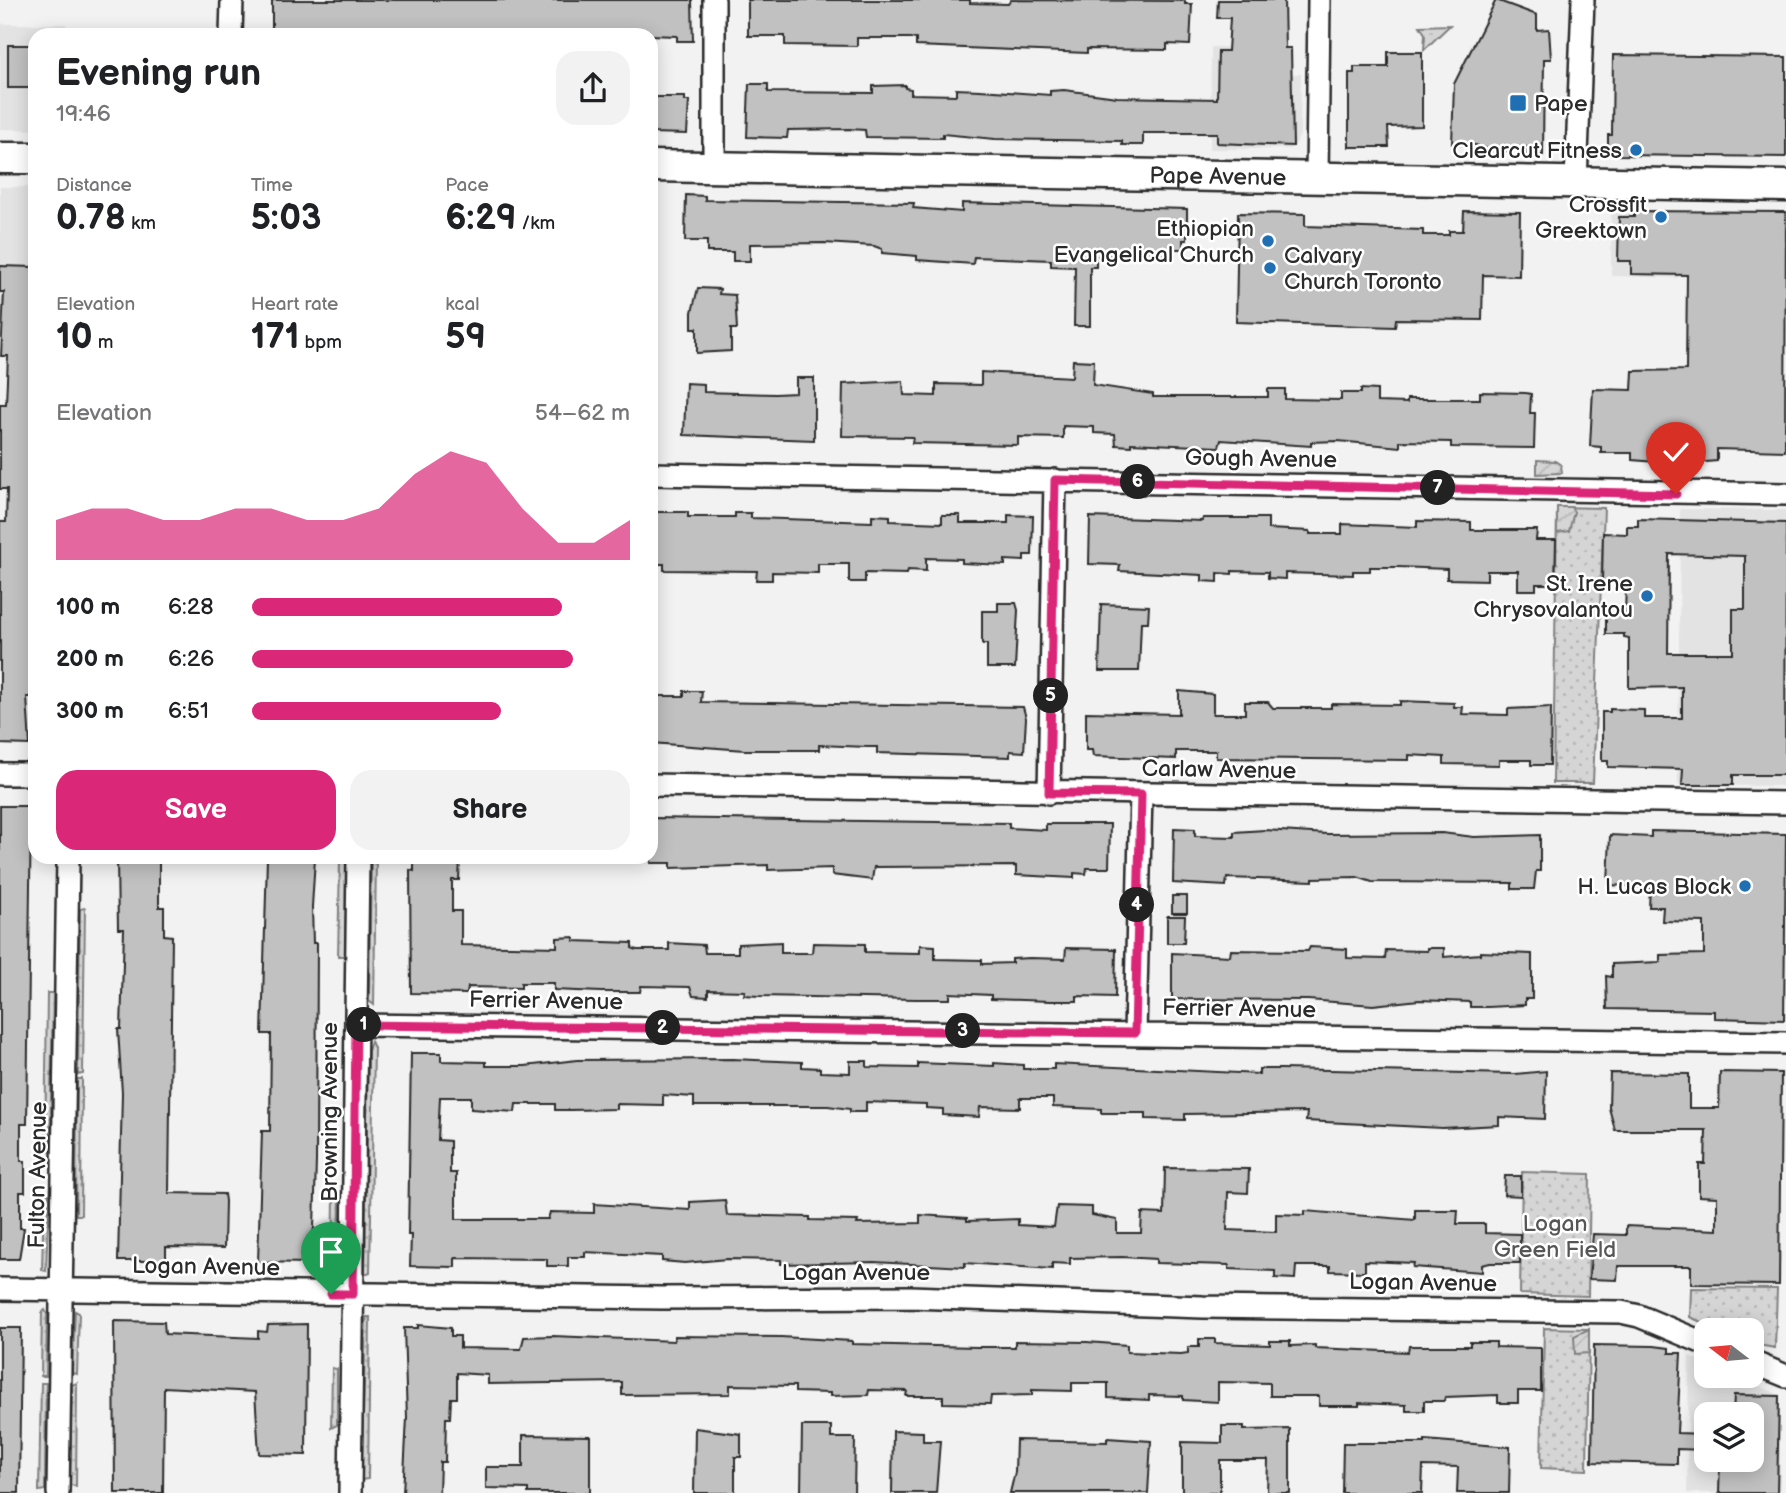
<!DOCTYPE html>
<meta charset="utf-8">
<style>
body{margin:0;font-family:"Balsamiq Sans",sans-serif;background:#f2f2f2;color:#202124;height:100vh;display:flex;flex-direction:column;font-size:26px;white-space:nowrap}
*{box-sizing:border-box;margin:0}
p{font-size:23px;color:#757577}
.icon{flex:none;width:38px;height:38px;fill:none;stroke:currentColor;stroke-width:2;stroke-linecap:round;stroke-linejoin:round}
.map{position:relative;flex:1;overflow:hidden}
.details{position:absolute;left:28px;top:28px;width:630px;height:836px;display:flex;flex-direction:column;background:#fff;border-radius:21px;box-shadow:0 4px 18px #0003}
.details>*{flex:none}
.needle{width:46px;rotate:286deg}
.controls{position:absolute;left:1694px;top:1318px;display:grid;gap:14px}
.controls a{display:grid;place-items:center;width:70px;height:70px;border-radius:14px;background:#fff;box-shadow:0 4px 18px #0003;font-size:35px}
.pin{position:absolute;display:grid;place-items:center;width:60px;height:60px;color:#fff;margin:-72px -30px;border-radius:50% 50% 50% 0;rotate:-45deg;box-shadow:0 0 7px #0007}
.pin .icon{rotate:45deg}
.km{position:absolute;width:35px;height:35px;margin:-18px;border-radius:50%;background:#222;color:#fff;font-size:19px;line-height:35px;text-align:center}
.round{display:grid;place-items:center;flex:none;width:74px;height:74px;border-radius:21px;background:#f2f2f2}
.head{display:flex;align-items:center;justify-content:space-between;height:119px;padding:0 28px}
h1{font-size:38px;font-weight:700;line-height:52px}
.stats{display:grid;grid-template-columns:repeat(3,1fr);gap:10px;height:119px;padding:7px 28px}
.stats div{display:grid;align-content:center}
.stats b{font-size:35px;font-weight:700}
.stats small{font-size:19px;font-weight:400}
.stats p{font-size:19px}
.chart{height:196px;padding:14px 28px}
.chart p{display:flex;justify-content:space-between}
.chart svg{width:100%;height:126px;margin-top:7px;fill:#db2777;opacity:.7}
.action{display:flex;gap:14px;margin-top:auto;padding:14px 28px}
.action a{flex:1;height:80px;border-radius:21px;background:#db2777;color:#fff;font-size:28px;font-weight:700;line-height:80px;text-align:center}
.action a+a{background:#f2f2f2;color:#202124}
ul{padding:0 28px;list-style:none;font-size:23px}
li{display:grid;grid-template-columns:112px 84px 1fr;align-items:center;height:52px}
li i{height:18px;border-radius:9px;background:#db2777}
.map>svg:first-child{display:block}
.built{fill:#e3e3e3;fill-rule:evenodd}
.grass{fill:url(#grass-dots);stroke:#808080;stroke-width:2}
.garden{fill:url(#garden-furrows);stroke:#808080;stroke-width:2}
.building{fill:#c1c1c1;stroke:#2b2b2b;stroke-width:2;fill-rule:evenodd}
.lines{fill:none;stroke-linecap:round;stroke-linejoin:round}
.minor-casing{stroke:#2b2b2b;stroke-width:26}
.secondary-casing{stroke:#2b2b2b;stroke-width:35}
.minor{stroke:#fff;stroke-width:21}
.secondary{stroke:#fff;stroke-width:30}
.route-casing{stroke:#fff;stroke-width:14}
.route{stroke:#db2777;stroke-width:9}
.poi-dot{fill:#1f6fb2;stroke:#fff;stroke-width:2.5}
.labels{text-anchor:middle;stroke-width:5;stroke-linejoin:round;paint-order:stroke}
.poi-label{font-size:23px;fill:#2b2b2b;stroke:#fff;text-anchor:end}
.street-label{font-size:23px;fill:#2b2b2b;stroke:#fff}
.park-label{font-size:23px;fill:#565656;stroke:#fff}
</style>
<div class="map">
<svg width="1786" height="1493" viewBox="0 0 1786 1493">
<defs>
<pattern id="grass-dots" width="8" height="8" patternUnits="userSpaceOnUse" patternTransform="scale(1.75)"><rect width="8" height="8" fill="#d5d5d5"/><path d="M2 2h.1M6 6h.1" fill="none" stroke="#b7b7b7" stroke-width="1.8" stroke-linecap="round"/></pattern>
<pattern id="garden-furrows" width="10" height="10" patternUnits="userSpaceOnUse" patternTransform="scale(1.75)"><rect width="10" height="10" fill="#d5d5d5"/><path d="M-1 1l2-2M0 10L10 0M9 11l2-2" fill="none" stroke="#b7b7b7"/></pattern>
</defs>
<rect width="100%" height="100%" fill="#f2f2f2"/>
<filter id="ink" filterUnits="userSpaceOnUse"><feTurbulence type="fractalNoise" baseFrequency=".0143" numOctaves="2"/><feDisplacementMap in="SourceGraphic" scale="14" xChannelSelector="R" yChannelSelector="G"/><feConvolveMatrix kernelMatrix="1 2 1 2 8 2 1 2 1" color-interpolation-filters="sRGB"/></filter>
<g filter="url(#ink)">
<path class="built" d="M0,24H66V35H35V130L0,129Z
M1211,47H1237V73L1301,74L1300,135L1296,144L1290,149H1210Z
M0,187H35V308H0Z
M1611,211H1680L1678,278L1611,276Z
M1680,509L1786,510V786L1678,785Z
M1689,1356L1706,1363V1376H1736L1780,1395V1493H1687ZM1706,1414H1752V1460H1706Z"/>
<path class="grass" d="M1450,25L1424,50L1425,34L1420,26Z
M1557,507L1604,508L1593,783H1553Z
M371,858H376L374,1005L369,1001Z
M340,860L347,861L345,956H338Z
M85,908L83,1074L78,1075L80,909Z
M47,993H53L50,1151H45Z
M371,1041L374,1048L370,1272L365,1274L368,1051Z
M77,1079H82L81,1215H76Z
M1522,1172L1590,1174L1588,1296L1520,1294Z
M340,1193L339,1263L338,1273L333,1271L334,1194Z
M44,1194H49L46,1271L42,1270Z
M1691,1288L1777,1289L1775,1348L1752,1344V1330H1719L1690,1317Z
M45,1310L47,1314L46,1376H41L42,1313Z
M75,1311L79,1313L77,1374L72,1373Z
M366,1317H370L368,1479L361,1480Z
M1544,1328L1589,1329L1587,1470L1541,1468Z
M332,1368L337,1369V1425L331,1428Z
M41,1383H46L45,1490L39,1491Z
M77,1383L76,1486L70,1485L72,1385Z"/>
<path class="garden" d="M1537,460L1555,461L1561,465L1562,473L1537,474Z
M1557,507H1571L1574,512L1569,531L1557,533Z
M1589,1329V1353L1575,1354L1574,1336Z"/>
<path class="building" d="M272,0H692L693,41H677V36L593,33L272,35Z
M748,0H970V3L1008,4L1011,0L1185,1V4H1192L1190,45L1167,44V50L1087,49V53L916,46V39L910,38H857V46L785,45V36H748Z
M1218,0H1284L1285,48H1291L1293,146L1217,143V133H1143V145H1122V141L995,139L943,134V138L866,137L865,130L849,129L788,130L787,138L747,137L749,84H768V92L873,93V86L905,85V88L911,89V94L956,95V89L980,90L1050,95V91L1064,90L1117,97L1217,99L1218,51H1228L1230,18H1217Z
M1496,0L1537,15V30L1549,29L1551,59H1544L1543,155H1526V147L1500,153L1475,145L1452,144L1454,84Z
M8,45H35V88H8Z
M1388,52H1422V126L1388,127L1389,147H1349V73H1354V67H1388Z
M1613,55L1786,57V157L1617,155L1608,149V135H1612Z
M651,97H685V101H689L687,134L651,133Z
M686,195L705,196V200L914,203L913,208L962,212V203L1187,209V240H1183V249H1172V255L1096,256V267H1090V326H1074L1075,267L1051,266V260L1026,259L974,257L973,264L917,260V256L882,253V249L874,246L824,243L750,244V261H733V252H707V241H685Z
M1464,211L1520,212L1519,276L1483,275L1482,320L1396,319L1395,327L1236,322L1238,213L1305,214V226L1423,230V235H1449V231H1463Z
M1634,211L1786,212L1785,451L1717,449V461L1682,464L1632,460V453H1601V447L1590,446L1593,389L1632,390L1633,371L1686,370L1687,275L1631,274V261H1618L1619,217H1634Z
M0,266L35,267V611H32L31,697H27L30,745L0,744V522H6L7,489H0V404H6L8,356H1L4,292H0Z
M698,288L720,289L719,294L735,295L737,329H731V351L697,353V328H692V312Z
M1073,360L1094,361L1093,385L1153,394V397H1268V389H1285V399L1341,400V393H1361V389L1377,390V402L1407,403V399H1480V392L1526,393L1531,394L1530,413H1535L1534,448L1451,447V442L1400,441V447L1338,441L1311,442V446L1221,440L1219,447L1131,443V446L1116,445L1115,434L1094,433V427L1063,426V438L1018,437V445L912,443L913,437L842,436L843,384L903,381L904,395L936,396V384L981,385V372L1072,377Z
M796,378H814V440L684,435L686,383L704,384V392L775,394L796,393Z
M654,512H688V517H735V513H751V518L872,522V515L890,516V521L942,523V515H960V523H1008V515L1033,516L1032,555H1024V561L1005,560V565L962,563V559L926,558V571L908,570L907,574L865,573V582H849V564H818V573L772,572V580H756L757,571L664,570V564H651V517H654Z
M1090,517L1202,521L1203,518H1268V529L1310,531V534H1342V524L1417,527V521L1471,522V530H1537L1536,540H1556L1555,584H1536V590H1518V571H1487V580L1447,579V569L1398,567H1370V571H1353V575L1285,573V579L1268,578V572L1232,571V574L1218,573V582L1202,581V575L1119,571L1120,565L1089,564Z
M1638,519L1786,523L1785,775H1733V785H1682L1683,769L1608,767V761H1602V712H1610V709L1644,710V718H1682V687L1629,688V638L1624,637V634H1606V615H1625L1626,582H1602L1603,533L1627,534V526H1638ZM1669,554L1745,556V609H1733V653H1668Z
M998,603H1016L1018,610L1015,668H987V644H982V611H998Z
M1101,604L1149,606L1148,622H1141L1139,671H1099Z
M684,691H702L701,702L1023,707L1026,718L1024,752L1010,751V757L977,756L877,753V747H868L819,745V750H745L651,743V696H684Z
M1179,691L1213,694V714H1245V702H1268L1273,708H1331V704L1400,705V701L1454,703V707H1463L1462,714L1508,715V709L1551,707L1550,765H1531V760H1499V765L1444,764V757L1409,755V760L1216,758V751H1176V759L1093,756L1092,750H1086V712L1179,714Z
M0,806H31L27,1124H21V1161H25V1192H20V1228H24L19,1259H0Z
M651,818L1009,823V828L1046,830V824H1110L1109,868H1087L1086,874L1074,873V878L1016,875V866L874,867L872,880L832,875V868L768,870V865L671,868V863H651Z
M1174,828L1195,829V836L1234,837V832L1265,830L1327,834L1442,833L1474,837L1540,835V871H1536L1534,889H1512V883L1372,882L1357,877L1313,878V881L1227,878L1226,886L1173,883Z
M1651,831L1786,834L1784,1020L1714,1018V1011L1607,1009L1606,976L1612,977V964L1660,962V955L1704,954V922L1662,921L1663,907H1649L1650,887L1608,885L1610,835L1651,837Z
M117,858H159V907H164V935L172,936L169,1193L224,1194L225,1201L224,1248L166,1247V1261H118L122,1093L118,1029H121L124,929H118Z
M267,858H315L312,907L313,943H317L316,1161L314,1228L312,1241H307V1263L258,1262L262,1131H270L271,1034H262Z
M414,858H460L459,880H452V911H461V945L557,947V938L574,937V941L632,943V948L637,950H669V943L704,945L705,953H738V944L781,942V953H812L813,943L865,944V952L920,953V945L935,946V959L982,960V964L1012,963V959L1030,958L1065,959L1066,948L1116,949L1115,997L1077,996V1001H1050L991,999V995L950,993V999H916L759,996L744,995L745,991L708,990V997L693,996L690,987L641,986L640,992H601L554,990V983H521V988L468,987L467,994L411,993L410,870L414,871Z
M1172,896H1187V913H1172Z
M1167,916H1185L1184,943H1167Z
M1310,947L1347,949V958L1385,959L1386,950L1427,951V948H1444V957L1480,954V952L1532,954V999H1525V1005L1488,1007H1470V1002L1419,1000L1373,1005L1308,1000L1172,999V953L1230,956L1231,950L1308,951Z
M411,1053H441V1061L486,1062V1066H525L577,1060L733,1059L802,1062V1067L820,1068V1072L850,1073V1061H867V1067L918,1068V1063L994,1066V1063L1023,1065V1069H1054V1064L1259,1074V1069H1282L1515,1074L1546,1071L1545,1119L1499,1117V1125L1442,1128L1306,1121L1307,1112L1185,1114V1120L1146,1119V1113H1101V1109L1053,1107V1098H1020V1108L980,1107L979,1117L943,1115V1109L926,1108V1104L866,1102V1112H850V1109L828,1106H694V1097L663,1095V1105L616,1104V1109L570,1110H555V1104H516L515,1112L471,1109V1097H440L438,1140L450,1141V1173H456V1219H548L550,1212L594,1213V1204L690,1210V1202L725,1200L727,1215L810,1217V1220L858,1221L857,1224L920,1223V1215L967,1218V1221L1018,1219V1225L1054,1227L1057,1206L1092,1207V1215L1117,1220V1233H1141L1142,1213L1164,1214L1165,1168L1249,1169L1248,1193L1228,1192L1227,1230L1276,1232V1214L1305,1215V1211L1415,1220V1210H1458L1457,1224H1485V1233L1520,1234V1263H1490L1482,1265V1272L1413,1267L1414,1263L1365,1261V1272L1330,1271V1266H1296L1295,1279L1275,1278V1271L1229,1269V1265L1156,1263V1259L1122,1257L1070,1258V1264L1052,1263V1269L965,1263V1267L874,1262L781,1264V1260L727,1259L685,1263L662,1261V1256L585,1252V1257H568V1266H547V1259L455,1258V1267L410,1266L411,1235H408Z
M1720,1072L1781,1073L1779,1285L1691,1284V1266H1618L1617,1280L1589,1279L1593,1234L1626,1235V1226L1717,1230V1197L1699,1196V1164H1705L1706,1130H1615L1609,1108L1610,1073L1689,1074V1108H1719Z
M1505,1176H1521V1196L1504,1195Z
M114,1321L164,1322L165,1334L258,1338V1331L267,1332L268,1325L307,1324L306,1455L259,1454L255,1392L164,1387L163,1493H115Z
M418,1325L451,1328V1336H460V1348L521,1349L524,1337L553,1336L674,1341V1336L781,1337L852,1341V1344L977,1347H1015V1341L1087,1342L1127,1345V1352L1181,1354L1188,1353V1347H1199V1339H1215V1343L1270,1345V1341H1290V1346L1315,1345V1348L1408,1352L1409,1346H1470V1342H1496V1347L1541,1348V1391H1518V1403H1498V1395L1445,1397L1444,1401H1424V1411H1406V1405L1359,1403V1406H1319V1396H1270V1383L1218,1382V1402L1183,1400V1396L1149,1395V1400L1108,1398V1383H1072V1391L1032,1390V1395L991,1396L990,1404L943,1403V1396H906L907,1391L869,1390L868,1395L830,1396V1393L795,1392V1386L730,1385V1394L622,1395V1382L488,1384V1375L457,1373V1398H451L450,1418H446L445,1462H440L439,1493H403L407,1418L404,1328H418Z
M0,1328H21L19,1493H0Z
M1594,1345L1654,1346L1669,1348V1353H1681L1677,1433L1706,1434V1450L1677,1449V1464L1592,1462Z
M1734,1395L1779,1396L1777,1493H1719L1720,1460H1752V1414H1733Z
M802,1426H831V1438H855L854,1493H801Z
M1222,1426H1244V1430L1290,1429V1493H1267L1268,1460H1220V1493H1182V1442L1222,1443Z
M695,1428L741,1434V1457H735V1493H694Z
M893,1431L923,1432V1441H940L936,1493H892Z
M523,1435L590,1436V1493H528V1489L486,1488V1467H523Z
M1107,1438L1151,1441L1148,1493H1010L1015,1472L1016,1440L1107,1442Z
M1425,1440L1510,1447L1509,1493H1457L1458,1467L1423,1466L1422,1493H1342L1343,1443H1425Z"/>
<g class="lines">
<g class="minor-casing">
<path id="minor" d="M714,0V169
M231,35L232,0
M1317,178L1319,0
M1576,182L1583,0
M651,474L1786,494
M0,774H35
M651,785L1786,803
M1049,793L1055,480
M356,1025L1786,1043
M1135,1033L1141,794
M0,1289L662,1298L910,1297L1203,1307L1621,1312L1639,1316L1706,1344
M1752,1362L1786,1376
M58,1493L68,858
M350,1493L358,858"/>
</g>
<g class="secondary-casing">
<g id="secondary">
<path d="M0,158H35"/>
<path id="s1" d="M651,166L1786,186"/>
</g>
</g>
<use href="#minor" class="minor"/>
<use href="#secondary" class="secondary"/>
</g>
</g>
<g class="lines" filter="url(#ink)">
<g class="route-casing">
<path id="route" d="M331,1294H353L356,1025L1135,1033L1141,794L1049,793L1055,480L1676,494"/>
</g>
<use href="#route" class="route"/>
</g>
<g class="poi-dot">
<rect x="1509" y="94" width="18" height="18" rx="3.5"/>
<circle cx="1636" cy="150" r="7"/>
<circle cx="1661" cy="217" r="7"/>
<circle cx="1268" cy="241" r="7"/>
<circle cx="1270" cy="268" r="7"/>
<circle cx="1647" cy="596" r="7"/>
<circle cx="1745" cy="886" r="7"/>
</g>
<g class="labels">
<g class="poi-label">
<text x="1534" y="111" text-anchor="start">Pape</text>
<text x="1622" y="158">Clearcut Fitness</text>
<text x="1647" y="212">Crossfit<tspan x="1647" dy="26">Greektown</tspan></text>
<text x="1254" y="236">Ethiopian<tspan x="1254" dy="26">Evangelical Church</tspan></text>
<text x="1284" y="263" text-anchor="start">Calvary<tspan x="1284" dy="26">Church Toronto</tspan></text>
<text x="1633" y="591">St. Irene<tspan x="1633" dy="26">Chrysovalantou</tspan></text>
<text x="1731" y="894">H. Lucas Block</text>
</g>
<g class="street-label">
<text dy="8" stroke="none"><textPath href="#s1" startOffset="567">Pape Avenue</textPath></text>
<text transform="translate(1261 458) rotate(1)" y="8">Gough Avenue</text>
<text transform="translate(1219 769) rotate(1)" y="8">Carlaw Avenue</text>
<text transform="translate(546 1000) rotate(1)" y="8">Ferrier Avenue</text>
<text transform="translate(1239 1008) rotate(1)" y="8">Ferrier Avenue</text>
<text transform="translate(329 1112) rotate(-90)" y="8">Browning Avenue</text>
<text transform="translate(37 1175) rotate(-89)" y="8">Fulton Avenue</text>
<text transform="translate(206 1266) rotate(1)" y="8">Logan Avenue</text>
<text x="856" y="1280">Logan Avenue</text>
<text transform="translate(1423 1282) rotate(1)" y="8">Logan Avenue</text>
</g>
<g class="park-label">
<text x="1555" y="1231">Logan<tspan x="1555" dy="26">Green Field</tspan></text>
</g>
</g>
</svg>
<div class="controls">
<a><svg class="needle" viewBox="-14 -14 28 28"><path d="M0-13l5 13h-10z" fill="#e53935"/><path d="M0 13l5-13h-10z" fill="#757577"/></svg></a>
<a><svg class="icon" aria-label="layers" viewBox="0 0 24 24"><path d="M12 4l9 5-9 5-9-5zM3 14l9 5 9-5"/></svg></a>
</div>
<div class="pin" style="left:331px;top:1294px;background:#1e9e55"><svg class="icon" aria-label="arrive" viewBox="0 0 24 24"><path d="M6 21V4h12l-3 4 3 4H6"/></svg></div>
<div class="pin" style="left:1676px;top:494px;background:#d93025"><svg class="icon" aria-label="check" viewBox="0 0 24 24"><path d="M5 12l5 5 9-10"/></svg></div>
<b class="km" style="left:364px;top:1025px">1</b>
<b class="km" style="left:663px;top:1028px">2</b>
<b class="km" style="left:963px;top:1031px">3</b>
<b class="km" style="left:1137px;top:905px">4</b>
<b class="km" style="left:1051px;top:696px">5</b>
<b class="km" style="left:1138px;top:482px">6</b>
<b class="km" style="left:1438px;top:488px">7</b>
<section class="details">
<div class="head"><div><h1>Evening run</h1><p>19:46</p></div><a class="round"><svg class="icon" aria-label="share" viewBox="0 0 24 24"><path d="M12 15V3M7 8l5-5 5 5M5 13v7h14v-7"/></svg></a></div>
<div class="stats">
<div><p>Distance</p><b>0.78<small> km</small></b></div>
<div><p>Time</p><b>5:03</b></div>
<div><p>Pace</p><b>6:29<small> /km</small></b></div>
</div>
<div class="stats">
<div><p>Elevation</p><b>10<small> m</small></b></div>
<div><p>Heart rate</p><b>171<small> bpm</small></b></div>
<div><p>kcal</p><b>59</b></div>
</div>
<div class="chart"><p><span>Elevation</span>54–62 m</p>
<svg viewBox="0 0 160 44" preserveAspectRatio="none"><path d="M0 44V30L10 26L20 26L30 30L40 30L50 26L60 26L70 30L80 30L90 26L100 14L110 6L120 10L130 26L140 38L150 38L160 30V44z"/></svg>
</div>
<ul>
<li><b>100 m</b>6:28<i style="width:82%"></i></li>
<li><b>200 m</b>6:26<i style="width:85%"></i></li>
<li><b>300 m</b>6:51<i style="width:66%"></i></li>
</ul>
<div class="action"><a>Save</a><a>Share</a></div>
</section>
</div>
